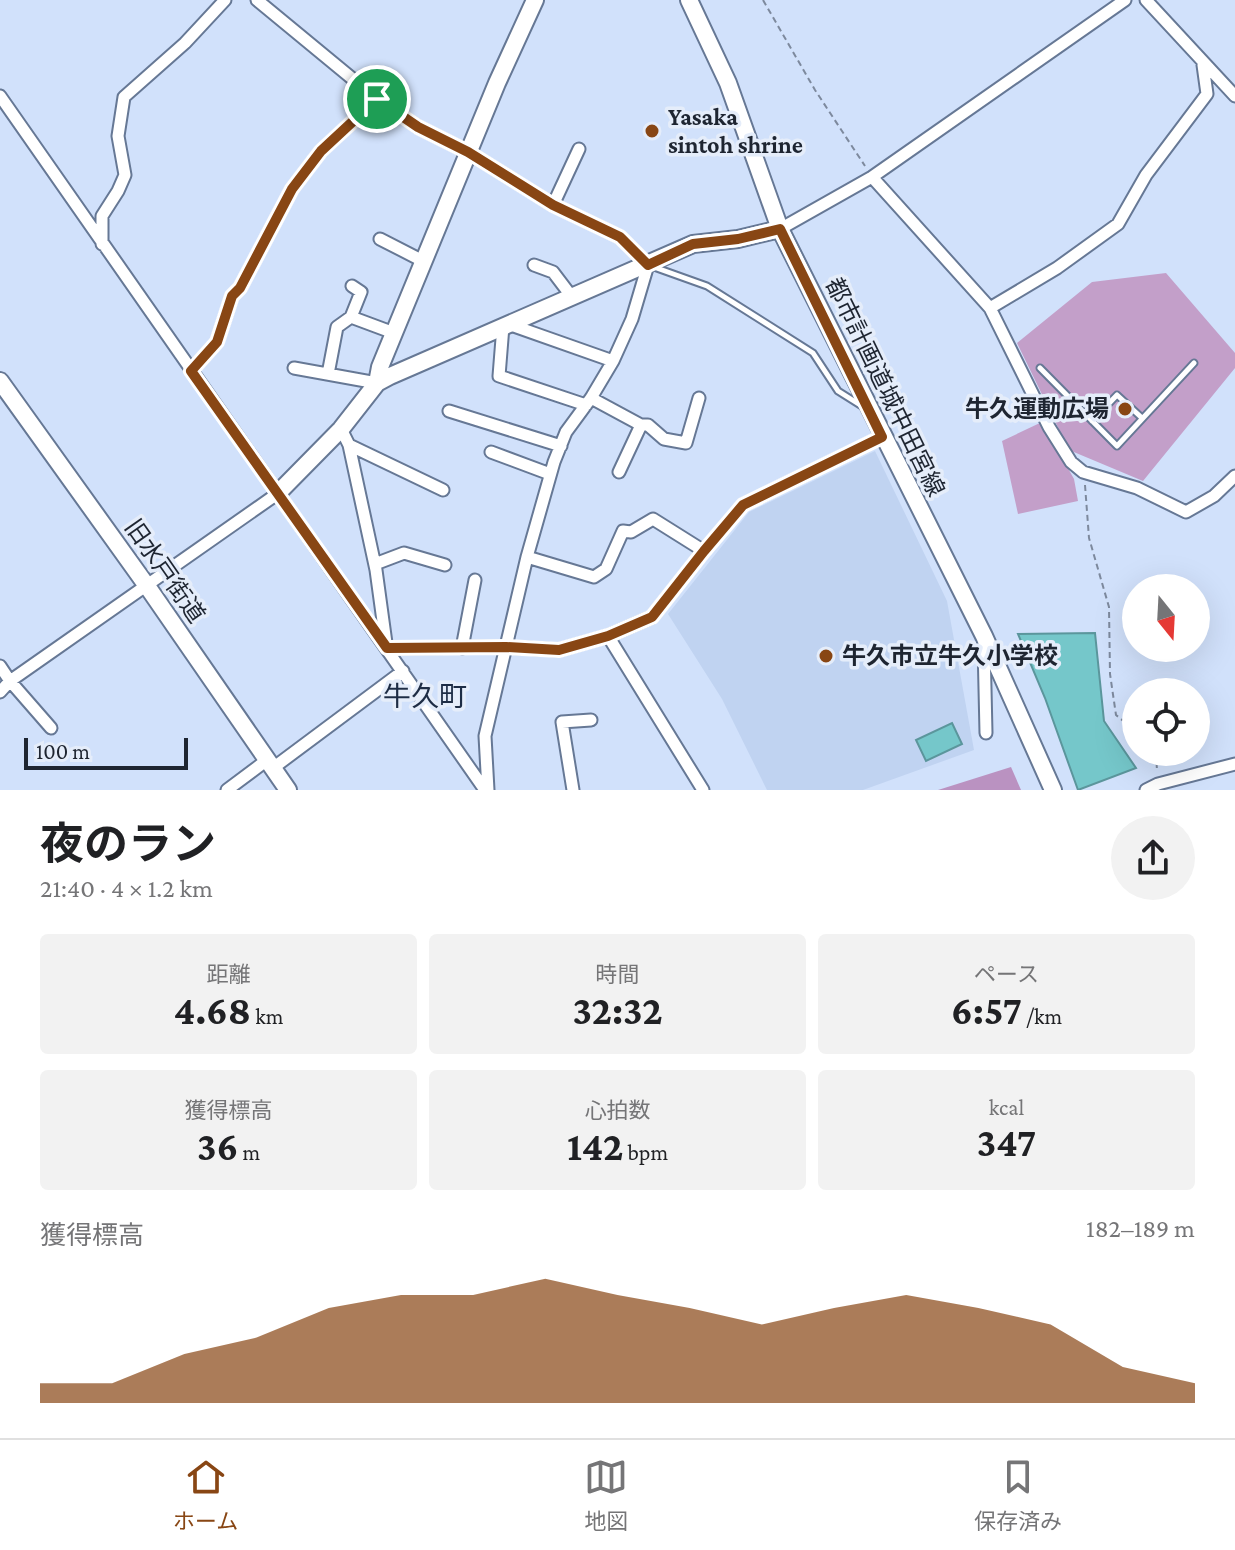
<!DOCTYPE html>
<html lang="ja">
<meta charset="utf-8">
<style>
body{margin:0;font-family:"Crimson Pro","Noto Sans JP",serif;background:#f2f2f2;color:#202124;height:100vh;display:flex;flex-direction:column;font-size:30px;white-space:nowrap}
*{box-sizing:border-box;margin:0}
p{font-size:26px;color:#757577}
.icon{flex:none;width:44px;height:44px;fill:none;stroke:currentColor;stroke-width:2;stroke-linecap:round;stroke-linejoin:round}
.map{position:relative;height:790px;overflow:hidden}
.side{display:flex;flex-direction:column;background:#fff;flex:1}
.side>*{flex:none}
.needle{width:52px;rotate:162deg}
.controls{position:absolute;left:1122px;top:574px;display:grid;gap:16px}
.controls a{display:grid;place-items:center;width:88px;height:88px;border-radius:50%;background:#fff;box-shadow:0 8px 32px #0002;font-size:40px}
.scale{position:absolute;left:24px;bottom:20px;width:164px;box-sizing:border-box;padding-left:8px;border:4px solid #1e2531;border-top:0;font-size:22px;line-height:28px;white-space:nowrap;color:#1e2531;-webkit-text-stroke:6px #e5edfa;paint-order:stroke}
.pin{position:absolute;display:grid;place-items:center;width:68px;height:68px;color:#fff;margin:-34px;border:4px solid #fff;border-radius:50%;box-shadow:0 2px 8px #0007}
.round{display:grid;place-items:center;flex:none;width:84px;height:84px;border-radius:42px;background:#f2f2f2}
.headline{display:flex;align-items:center;justify-content:space-between;height:136px;padding:0 40px}
h1{font-size:44px;font-weight:700;line-height:60px}
.figures{display:grid;grid-template-columns:repeat(3,1fr);gap:12px;height:136px;padding:8px 40px}
.figures div{display:grid;align-content:center;border-radius:8px;background:#f2f2f2;text-align:center}
.figures b{font-size:40px;font-weight:700}
.figures small{font-size:22px;font-weight:400}
.figures p{font-size:22px}
.chart{height:224px;padding:16px 40px}
.chart p{display:flex;justify-content:space-between}
.chart svg{width:100%;height:144px;margin-top:8px;fill:#884614;opacity:.7}
.tabs{display:flex;justify-content:space-around;align-items:center;height:112px;border-top:2px solid #e0e0e0;background:#fff;font-size:22px;color:#757577}
.tabs a{display:grid;justify-items:center;gap:4px}
.tabs .selected{color:#884614}
.map>svg:first-child{display:block}
.built{fill:#c0d3f1}
.green{fill:#c39fc9}
.forest{fill:#ba92c1}
.water{fill:#75c7ca;stroke:#5b969c;stroke-width:2}
.lines{fill:none;stroke-linecap:round;stroke-linejoin:round}
.lane-casing{stroke:#667895;stroke-width:9}
.street-casing{stroke:#667895;stroke-width:15}
.secondary-casing{stroke:#667895;stroke-width:20}
.path{stroke:#7d899d;stroke-width:2;stroke-dasharray:6 4;stroke-linecap:butt}
.lane{stroke:#fff;stroke-width:5}
.street{stroke:#fff;stroke-width:11}
.secondary{stroke:#fff;stroke-width:16}
.route-casing{stroke:#fff;stroke-width:16}
.route{stroke:#884614;stroke-width:10}
.poi-dot{fill:#884614;stroke:#e5edfa;stroke-width:3}
.labels{text-anchor:middle;stroke-width:7;stroke-linejoin:round;paint-order:stroke}
.poi-label{font-size:24px;font-weight:bold;fill:#1e2531;stroke:#e5edfa;text-anchor:start}
.street-label{font-size:24px;fill:#1e2531;stroke:#e5edfa}
.quarter-label{font-size:28px;fill:#1e2d45;stroke:#e5edfa}
</style>
<div class="map">
<svg width="1235" height="790" viewBox="0 0 1235 790">
<rect width="100%" height="100%" fill="#d1e1fb"/>
<path class="built" d="M875,451L947,601L974,750L863,790H767L722,699L668,614L749,512Z"/>
<path class="green" d="M1166,273L1235,353V368L1143,481L1069,450L1017,343L1092,282Z
M1042,422L1074,479L1078,501L1018,514L1002,441Z"/>
<path class="forest" d="M1011,767L1021,790H938Z"/>
<path class="water" d="M1095,633L1104,721L1136,768L1078,790L1045,698L1018,634Z
M952,723L962,744L926,761L916,740Z"/>
<g class="lines">
<g class="lane-casing">
<path id="lane" d="M651,266L707,286L813,353L838,391L865,408
M1040,368L1117,446L1194,363
M1092,421L1117,395L1142,418"/>
</g>
<g class="street-casing">
<path id="street" d="M257,0L377,99L418,127L468,152L553,205L620,237L648,265L632,319L613,361L591,398L566,432L554,462L527,557L485,736L488,790
M1146,0L1235,96
M0,96L485,790
M872,177L990,308L1049,427L1071,462L1083,472L1137,488L1186,512L1214,496L1235,476
M553,205L579,149
M780,229L872,177L1125,0
M380,239L423,261
M102,244V216L118,191L125,175L118,136L124,97L185,43L225,0
M534,265L553,272L572,297
M990,308L1057,268L1118,224L1146,175L1207,94L1203,65
M351,317L394,333
M508,324L613,361
M503,326L499,376L586,405
M294,368L377,383
M191,371L217,342L232,296L240,288L292,189L321,151L377,99
M328,374L337,327L351,317L361,292L352,286
M591,398L641,425H648L664,439L686,443L699,398
M449,411L561,446
M341,429L349,445L376,570L386,643
M349,445L443,490
M491,452L550,474
M619,472L641,425
M527,557L594,577L606,569L623,531L631,532L653,519L704,551
M375,564L404,553L445,565
M608,636L703,790
M984,644L986,733
M387,648L506,647L559,650L608,636L652,617L704,551L743,505L882,437
M462,648L475,580
M0,666L10,681L51,728
M0,692L10,681L277,494
M273,768L403,671
M227,790L267,760
M573,790L562,722L591,720
M1146,790L1158,784L1235,764"/>
</g>
<g class="secondary-casing">
<path id="secondary" d="M689,0L728,83L780,229L984,636L1053,790
M0,381L147,586L288,790
M377,383L380,367L394,333L497,83L535,0
M277,494L341,429L377,383L390,376L693,244L738,239L780,229"/>
</g>
<path class="path" d="M763,0L815,90L865,166
M1085,485L1089,538L1109,607L1110,674L1116,715L1136,731
M1156,752L1157,771"/>
<use href="#lane" class="lane"/>
<use href="#street" class="street"/>
<use href="#secondary" class="secondary"/>
</g>
<g class="lines">
<g class="route-casing">
<path id="route" d="M377,99L418,127L468,152L553,205L620,237L648,265L693,244L738,239L780,229L882,437L743,505L704,551L652,617L608,636L559,650L506,647L387,648L191,371L217,342L232,296L240,288L292,189L321,151Z"/>
</g>
<use href="#route" class="route"/>
</g>
<g class="poi-dot">
<circle cx="652" cy="131" r="8"/>
<circle cx="1125" cy="409" r="8"/>
<circle cx="826" cy="656" r="8"/>
</g>
<g class="labels">
<g class="poi-label">
<text x="668" y="125">Yasaka<tspan x="668" dy="28">sintoh shrine</tspan></text>
<text x="1109" y="417" text-anchor="end">牛久運動広場</text>
<text x="842" y="664">牛久市立牛久小学校</text>
</g>
<g class="street-label">
<text transform="translate(885 387) rotate(64)" y="8">都市計画道城中田宮線</text>
<text transform="translate(165 571) rotate(55)" y="8">旧水戸街道</text>
</g>
<g class="quarter-label">
<text x="425" y="706">牛久町</text>
</g>
</g>
</svg>
<div class="controls">
<a><svg class="needle" viewBox="-14 -14 28 28"><path d="M0-13l5 13h-10z" fill="#e53935"/><path d="M0 13l5-13h-10z" fill="#757577"/></svg></a>
<a><svg class="icon" aria-label="locate" viewBox="0 0 24 24"><circle cx="12" cy="12" r="6"/><path d="M12 2v4M12 18v4M2 12h4M18 12h4"/></svg></a>
</div>
<div class="scale">100 m</div>
<div class="pin" style="left:377px;top:99px;background:#1e9e55"><svg class="icon" aria-label="arrive" viewBox="0 0 24 24"><path d="M6 21V4h12l-3 4 3 4H6"/></svg></div>
</div>
<section class="side">
<div class="headline"><div><h1>夜のラン</h1><p>21:40 · 4 × 1.2 km</p></div><a class="round"><svg class="icon" aria-label="share" viewBox="0 0 24 24"><path d="M12 15V3M7 8l5-5 5 5M5 13v7h14v-7"/></svg></a></div>
<div class="figures">
<div><p>距離</p><b>4.68<small> km</small></b></div>
<div><p>時間</p><b>32:32</b></div>
<div><p>ペース</p><b>6:57<small> /km</small></b></div>
</div>
<div class="figures">
<div><p>獲得標高</p><b>36<small> m</small></b></div>
<div><p>心拍数</p><b>142<small> bpm</small></b></div>
<div><p>kcal</p><b>347</b></div>
</div>
<div class="chart"><p><span>獲得標高</span>182–189 m</p>
<svg viewBox="0 0 160 44" preserveAspectRatio="none"><path d="M0 44V38L10 38L20 29L30 24L40 15L50 11L60 11L70 6L80 11L90 15L100 20L110 15L120 11L130 15L140 20L150 33L160 38V44z"/></svg>
</div>
</section>
<nav class="tabs">
<a class="selected"><svg class="icon" aria-label="home" viewBox="0 0 24 24"><path d="M3 11l9-7 9 7M6 9v11h12V9"/></svg>ホーム</a>
<a><svg class="icon" aria-label="map" viewBox="0 0 24 24"><path d="M3 6l6-2 6 2 6-2v14l-6 2-6-2-6 2zM9 4v14M15 6v14"/></svg>地図</a>
<a><svg class="icon" aria-label="saved" viewBox="0 0 24 24"><path d="M7 4h10v16l-5-4-5 4z"/></svg>保存済み</a>
</nav>
